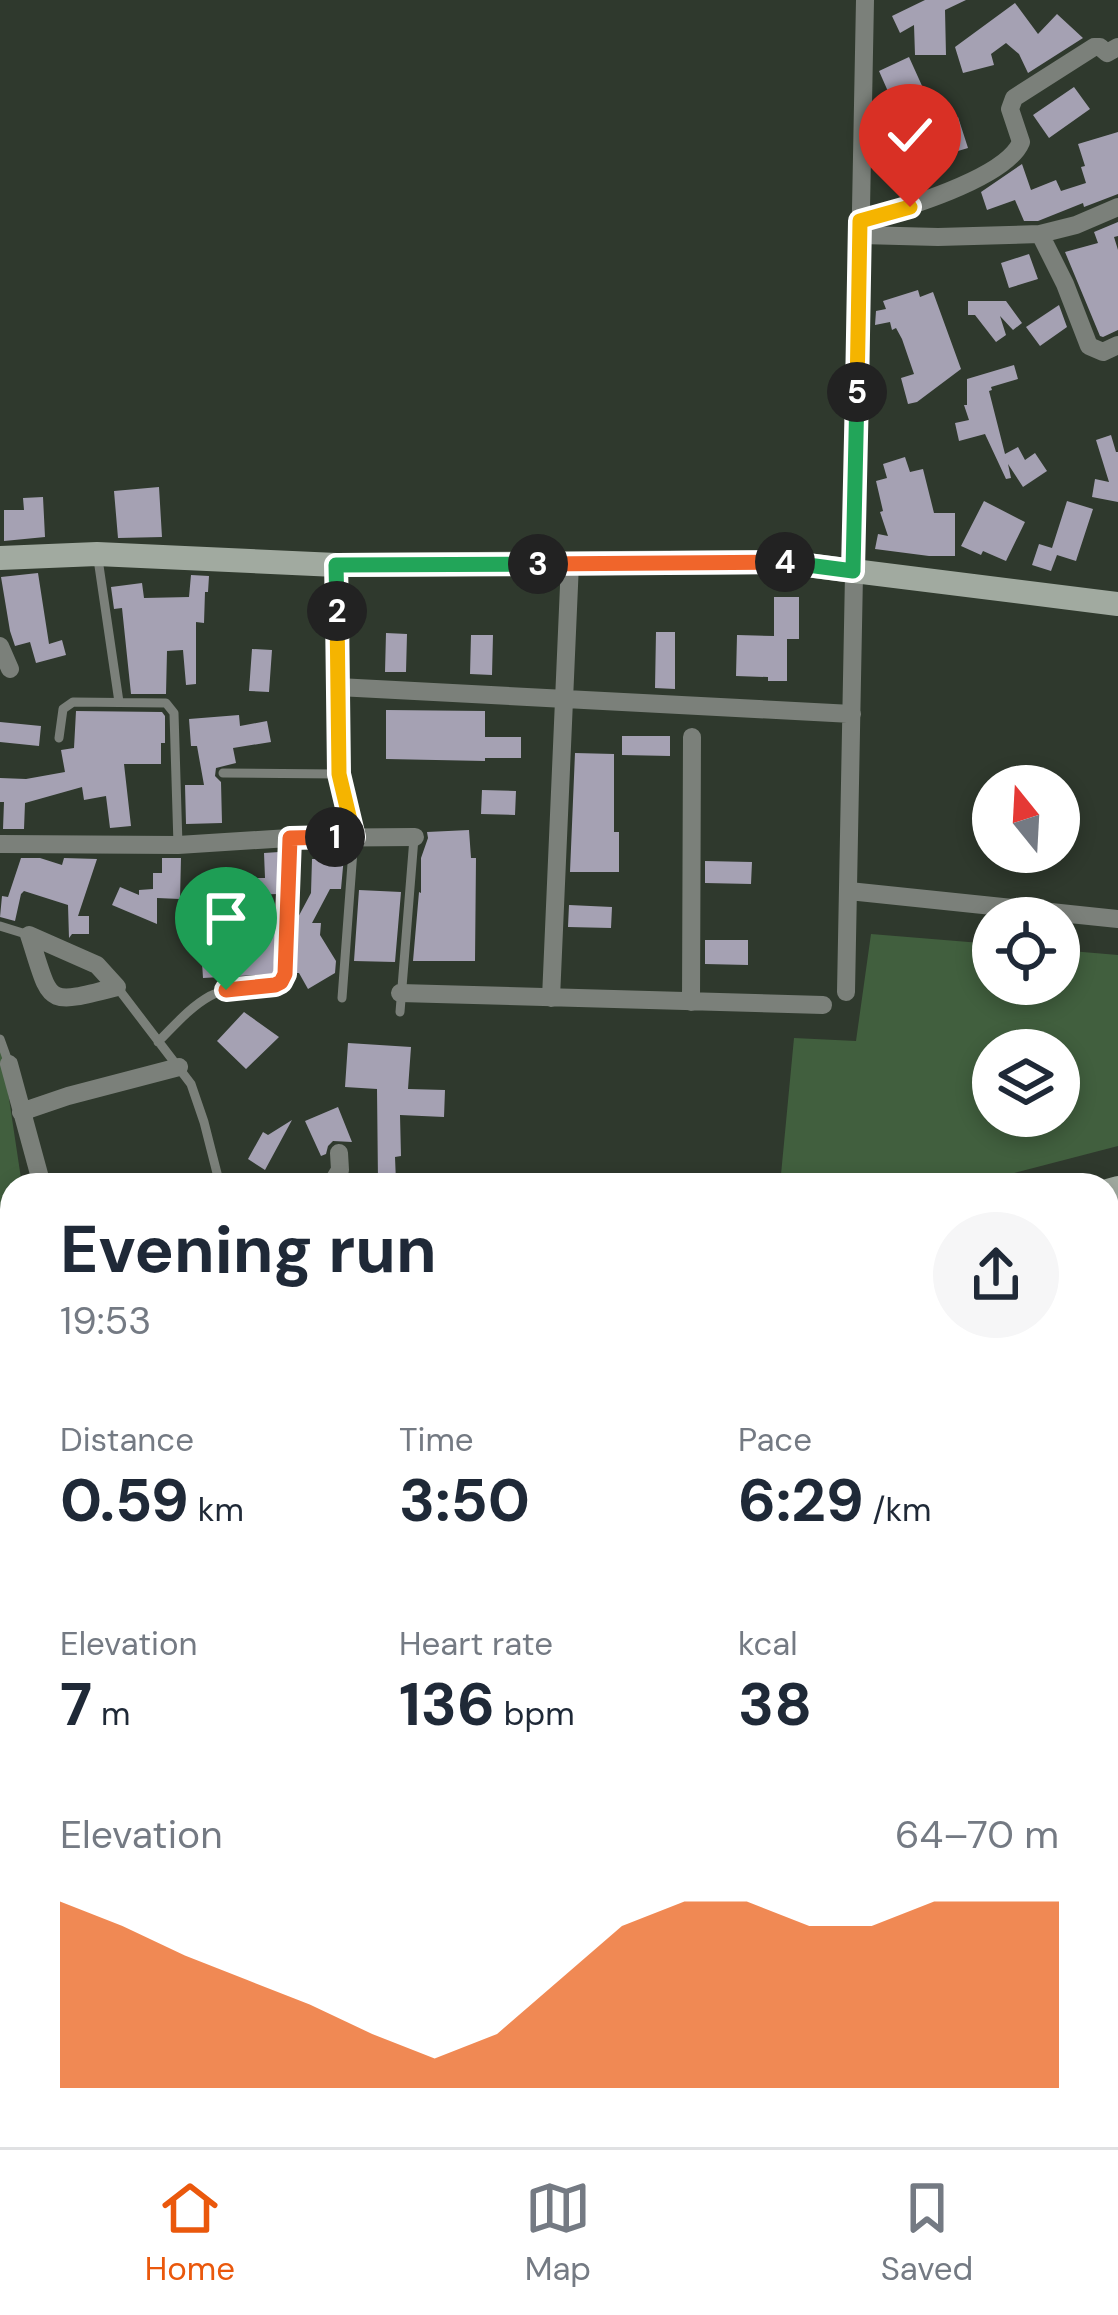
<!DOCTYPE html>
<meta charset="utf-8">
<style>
body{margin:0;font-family:"DM Sans",sans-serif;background:#f6f6f7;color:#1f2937;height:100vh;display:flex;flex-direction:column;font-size:45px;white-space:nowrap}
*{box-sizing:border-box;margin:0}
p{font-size:39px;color:#747a83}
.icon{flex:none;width:66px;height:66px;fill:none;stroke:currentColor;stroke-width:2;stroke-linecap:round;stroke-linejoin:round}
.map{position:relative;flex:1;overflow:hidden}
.side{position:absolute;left:0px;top:1173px;width:1119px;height:975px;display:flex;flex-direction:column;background:#fff;border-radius:36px 36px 0 0;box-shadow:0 6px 18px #0003}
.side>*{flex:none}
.needle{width:78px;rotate:342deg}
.fabs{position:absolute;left:972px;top:765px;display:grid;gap:24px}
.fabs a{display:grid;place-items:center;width:108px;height:108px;border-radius:50%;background:#fff;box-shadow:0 6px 18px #0003;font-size:60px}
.pin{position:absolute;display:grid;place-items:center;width:102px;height:102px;color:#fff;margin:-123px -51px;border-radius:50% 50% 50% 0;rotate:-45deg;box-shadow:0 0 12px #0007}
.pin .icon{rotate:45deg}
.km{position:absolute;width:60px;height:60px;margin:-30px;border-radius:50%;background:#222;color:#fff;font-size:33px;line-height:60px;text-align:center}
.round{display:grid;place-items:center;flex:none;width:126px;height:126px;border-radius:63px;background:#f6f6f7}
.head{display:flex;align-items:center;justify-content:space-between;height:204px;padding:0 60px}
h1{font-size:66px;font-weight:700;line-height:90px}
.metrics{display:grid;grid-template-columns:repeat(3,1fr);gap:18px;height:204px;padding:12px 60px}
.metrics div{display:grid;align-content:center}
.metrics b{font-size:60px;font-weight:700}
.metrics small{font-size:33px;font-weight:400}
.metrics p{font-size:33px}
.chart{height:336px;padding:24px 60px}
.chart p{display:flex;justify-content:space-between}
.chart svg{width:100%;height:216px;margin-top:12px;fill:#ea580c;opacity:.7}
.tabs{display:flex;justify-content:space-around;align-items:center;height:168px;border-top:3px solid #e0e1e3;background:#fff;font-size:33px;color:#747a83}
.tabs a{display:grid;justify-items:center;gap:6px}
.tabs .current{color:#ea580c}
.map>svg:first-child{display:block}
.green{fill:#415f3e;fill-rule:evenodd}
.water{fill:#2a5e26}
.building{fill:#a5a1b3}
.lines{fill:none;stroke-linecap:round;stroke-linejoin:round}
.lane{stroke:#7b807a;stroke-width:9}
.street{stroke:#7b807a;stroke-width:18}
.secondary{stroke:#a1aaa0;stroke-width:24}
.split-1-casing{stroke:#fff;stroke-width:24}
.split-2-casing{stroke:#fff;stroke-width:24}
.split-3-casing{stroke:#fff;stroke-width:24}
.split-4-casing{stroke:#fff;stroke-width:24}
.split-5-casing{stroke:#fff;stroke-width:24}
.split-6-casing{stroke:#fff;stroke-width:24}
.split-1{stroke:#f0652b;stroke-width:15}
.split-2{stroke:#f5b400;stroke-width:15}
.split-3{stroke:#22a559;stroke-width:15}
.split-4{stroke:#f0652b;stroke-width:15}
.split-5{stroke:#22a559;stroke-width:15}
.split-6{stroke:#f5b400;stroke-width:15}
</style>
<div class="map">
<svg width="1118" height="2147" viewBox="0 0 1118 2147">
<rect width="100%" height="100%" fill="#2f392d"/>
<path class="green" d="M871,934L993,944V984H1059V950L1118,955V1146L968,1185H780L794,1038L856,1041ZM993,1050H1059V1116H993Z
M0,1039L22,1185H12V1235L0,1238Z"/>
<path class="water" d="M339,2136H570L581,2147H337Z"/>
<path class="building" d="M925,0H966L945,10L946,55H915L914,25L900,33L892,16Z
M1015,3L1038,34L1057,14L1083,38L1028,73L1019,54L1006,43L991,54L994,65L963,73L955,47Z
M909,57L923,88L926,87L940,123L958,117L968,148L931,159L880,166L877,142L895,140L893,131L905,130L879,71Z
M1074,87L1090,109L1049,138L1033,115Z
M1118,132V194L1084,207L1083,203L1038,221H1024L1015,200L987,210L981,192L1022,164L1031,190L1056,180L1061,191L1086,183L1081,167L1085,166L1078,144Z
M1118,222V236L1114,237L1118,250V330L1103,337L1100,336L1065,252L1098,243L1094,232Z
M1029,254L1038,279L1009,288L1001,263Z
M918,290L920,297L933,292L961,369L917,402L908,404L901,378L914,374L902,339L896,328L892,330L890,322L875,325L876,311L886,309L883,301Z
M968,301H1006L1022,323L1013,330L1000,316L1006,335L996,342L975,315H968Z
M1059,305L1067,327L1040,346L1026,327Z
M1014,365L1018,379L991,387L992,390L989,391L1005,454L1018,447L1025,460L1035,453L1047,471L1023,487L1008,464L1011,478L1006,479L985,434L959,441L955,423L969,420L964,405H967V379Z
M1111,435L1116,452H1118V502L1092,497L1095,479L1109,482L1096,440Z
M905,457L910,472L923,469L934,513H955V556H929L875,549L878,534L888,536L880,512L883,511L876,481L887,478L883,464Z
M159,487L162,537L118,538L114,491Z
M43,497L45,537L4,541V510H24L23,498Z
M984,501L1025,522L1006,561L983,551L981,555L961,546Z
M1067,501L1093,509L1076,561L1057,555L1051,571L1032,565L1039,544L1052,548Z
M38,573L49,644L62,640L66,655L36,663L30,642L15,646L10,631L1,577Z
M191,575L209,576L208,592H205L204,623L196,622V684L186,685L183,650L167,651L166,694H131L122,608L114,609L111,587L142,583L144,598L189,597Z
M774,597H799V639H787V681H768V677L736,676L737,635L774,636Z
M656,632H675V689L655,688Z
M386,633L407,634L406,672H385Z
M471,635H493L492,675L470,674Z
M252,649L272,650L269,692L249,691Z
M386,710L485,711V737H521V758H485V761L386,759Z
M76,711L162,712L165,716V743H161V764H124L131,826L110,828L106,796L84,800L82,787L25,803L24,829H3L4,802H0V778L26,779L65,772L61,750L74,748Z
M239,715L240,726L267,721L271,742L233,748L236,763L216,768L215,776L221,782L222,823L186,824L185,785H204L197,746H191L189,719Z
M0,722L41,726L39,746L0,742Z
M622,736H670V756L622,755Z
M575,753L614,754V832H619V872H570Z
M482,790L516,791L515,815L481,814Z
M469,830L471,858H476L475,961H413L419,892L421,893V858L428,838L427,832Z
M279,852L278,894L242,895V901H212V878H265L264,853Z
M329,856H344L341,889H330L312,923H321L320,935L336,961L335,973L308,989L299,973H293L295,923L311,893L312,859H329Z
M21,858H40L62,865L64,858L97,859L78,916H89V934H72L69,938L68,905L24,891L21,894L15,921L0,917L2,896L8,897Z
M162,858H181L180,899L157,898V924L112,905L120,887L139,895V890L153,889V873H162Z
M705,861L752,862L751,884L705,883Z
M359,890L401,892L395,962L354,961Z
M569,905L612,907L611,928L568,927Z
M277,928L273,974L203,978L201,947L207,946L201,944V931Z
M705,940H748V965L705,964Z
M244,1012L279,1037L246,1069L217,1041Z
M348,1043L411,1047L408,1089L445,1090L444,1117L400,1115L401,1156L395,1157L396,1182H378L377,1089L345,1087Z
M338,1107L352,1142L333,1141L328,1146L326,1154L321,1156L305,1121Z
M292,1120L265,1170L248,1159L263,1132L268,1135Z"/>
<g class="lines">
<path class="lane" d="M98,559L119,702
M59,738L63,709L73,702L166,703L174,713L178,845
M223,773L338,774
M0,926L29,935
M117,987L191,1084L204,1122L220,1185
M342,998L354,837
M400,1012L414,838
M0,1039L9,1064
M158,1042C174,1026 190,1007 210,996C233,984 270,992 284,977L289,838"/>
<path class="street" d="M860,221C898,210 1006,179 1021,142L1010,109L1014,98L1094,47H1100L1107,53L1118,47
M1040,234L1065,284L1089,346L1103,352L1118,345
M861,235L938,237L1040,234L1076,225L1118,207
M336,565L339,774L354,837
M0,646L10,669
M338,687L852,714
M0,844L178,845L289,838L415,837
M849,891L1118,919
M29,935L97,965L117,987C43,1006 52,1005 29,935Z
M846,992L865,0
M400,993L823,1005
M551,998L570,563
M691,1002L692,737
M9,1064L42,1185
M21,1112L68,1096L179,1067
M331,1185L340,1170L339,1153
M0,1268L12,1265
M1107,1328L1118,1325
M0,1333L12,1335
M0,1718L12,1722
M0,1944L12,1929
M231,2136V2147
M114,2139L149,2136"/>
<path class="secondary" d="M0,558L97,554L336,565L782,562L1118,604
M1107,1191L1118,1188
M0,1474L12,1471"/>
</g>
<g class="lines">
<g class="split-1-casing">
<path id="split-1" d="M226,990L275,985L281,982L285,974L290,838L335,837"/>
</g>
<g class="split-2-casing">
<path id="split-2" d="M335,837H354L339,774L337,611"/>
</g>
<g class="split-3-casing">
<path id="split-3" d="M337,611L336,565L538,564"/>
</g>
<g class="split-4-casing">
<path id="split-4" d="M538,564L785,562"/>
</g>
<g class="split-5-casing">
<path id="split-5" d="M785,562L853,571L857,392"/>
</g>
<g class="split-6-casing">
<path id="split-6" d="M857,392L860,221L910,207"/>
</g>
<use href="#split-1" class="split-1"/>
<use href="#split-2" class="split-2"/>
<use href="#split-3" class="split-3"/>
<use href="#split-4" class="split-4"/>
<use href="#split-5" class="split-5"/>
<use href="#split-6" class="split-6"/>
</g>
</svg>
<div class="fabs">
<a><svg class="needle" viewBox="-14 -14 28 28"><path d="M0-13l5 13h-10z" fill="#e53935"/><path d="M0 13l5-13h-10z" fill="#747a83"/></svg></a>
<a><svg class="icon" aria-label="locate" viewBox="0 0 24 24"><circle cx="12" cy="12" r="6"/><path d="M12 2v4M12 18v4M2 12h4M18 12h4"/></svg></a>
<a><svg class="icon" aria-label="layers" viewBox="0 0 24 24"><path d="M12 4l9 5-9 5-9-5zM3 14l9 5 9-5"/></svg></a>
</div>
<div class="pin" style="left:226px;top:990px;background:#1e9e55"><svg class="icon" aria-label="arrive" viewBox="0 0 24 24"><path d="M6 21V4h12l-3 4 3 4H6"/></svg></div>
<div class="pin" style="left:910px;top:207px;background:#d93025"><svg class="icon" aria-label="check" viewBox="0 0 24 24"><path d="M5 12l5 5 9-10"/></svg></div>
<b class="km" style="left:335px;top:837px">1</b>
<b class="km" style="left:337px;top:611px">2</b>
<b class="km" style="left:538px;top:564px">3</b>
<b class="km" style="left:785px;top:562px">4</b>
<b class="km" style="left:857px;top:392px">5</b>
<section class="side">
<div class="head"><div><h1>Evening run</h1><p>19:53</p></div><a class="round"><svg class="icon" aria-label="share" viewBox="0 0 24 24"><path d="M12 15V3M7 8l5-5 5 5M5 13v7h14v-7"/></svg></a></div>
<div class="metrics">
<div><p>Distance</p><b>0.59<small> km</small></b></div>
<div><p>Time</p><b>3:50</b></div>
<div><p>Pace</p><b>6:29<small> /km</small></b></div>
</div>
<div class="metrics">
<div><p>Elevation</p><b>7<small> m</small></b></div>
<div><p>Heart rate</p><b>136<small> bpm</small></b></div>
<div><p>kcal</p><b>38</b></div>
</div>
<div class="chart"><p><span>Elevation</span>64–70 m</p>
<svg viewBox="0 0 160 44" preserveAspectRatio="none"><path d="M0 44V6L10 11L20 17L30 22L40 27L50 33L60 38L70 33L80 22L90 11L100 6L110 6L120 11L130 11L140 6L150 6L160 6V44z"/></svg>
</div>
</section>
</div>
<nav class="tabs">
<a class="current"><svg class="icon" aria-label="home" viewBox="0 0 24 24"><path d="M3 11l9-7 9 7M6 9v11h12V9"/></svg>Home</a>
<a><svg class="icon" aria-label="map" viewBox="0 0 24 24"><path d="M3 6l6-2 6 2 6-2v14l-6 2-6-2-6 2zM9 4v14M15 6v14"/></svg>Map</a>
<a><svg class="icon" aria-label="saved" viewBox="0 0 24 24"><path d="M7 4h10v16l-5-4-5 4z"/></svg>Saved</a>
</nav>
